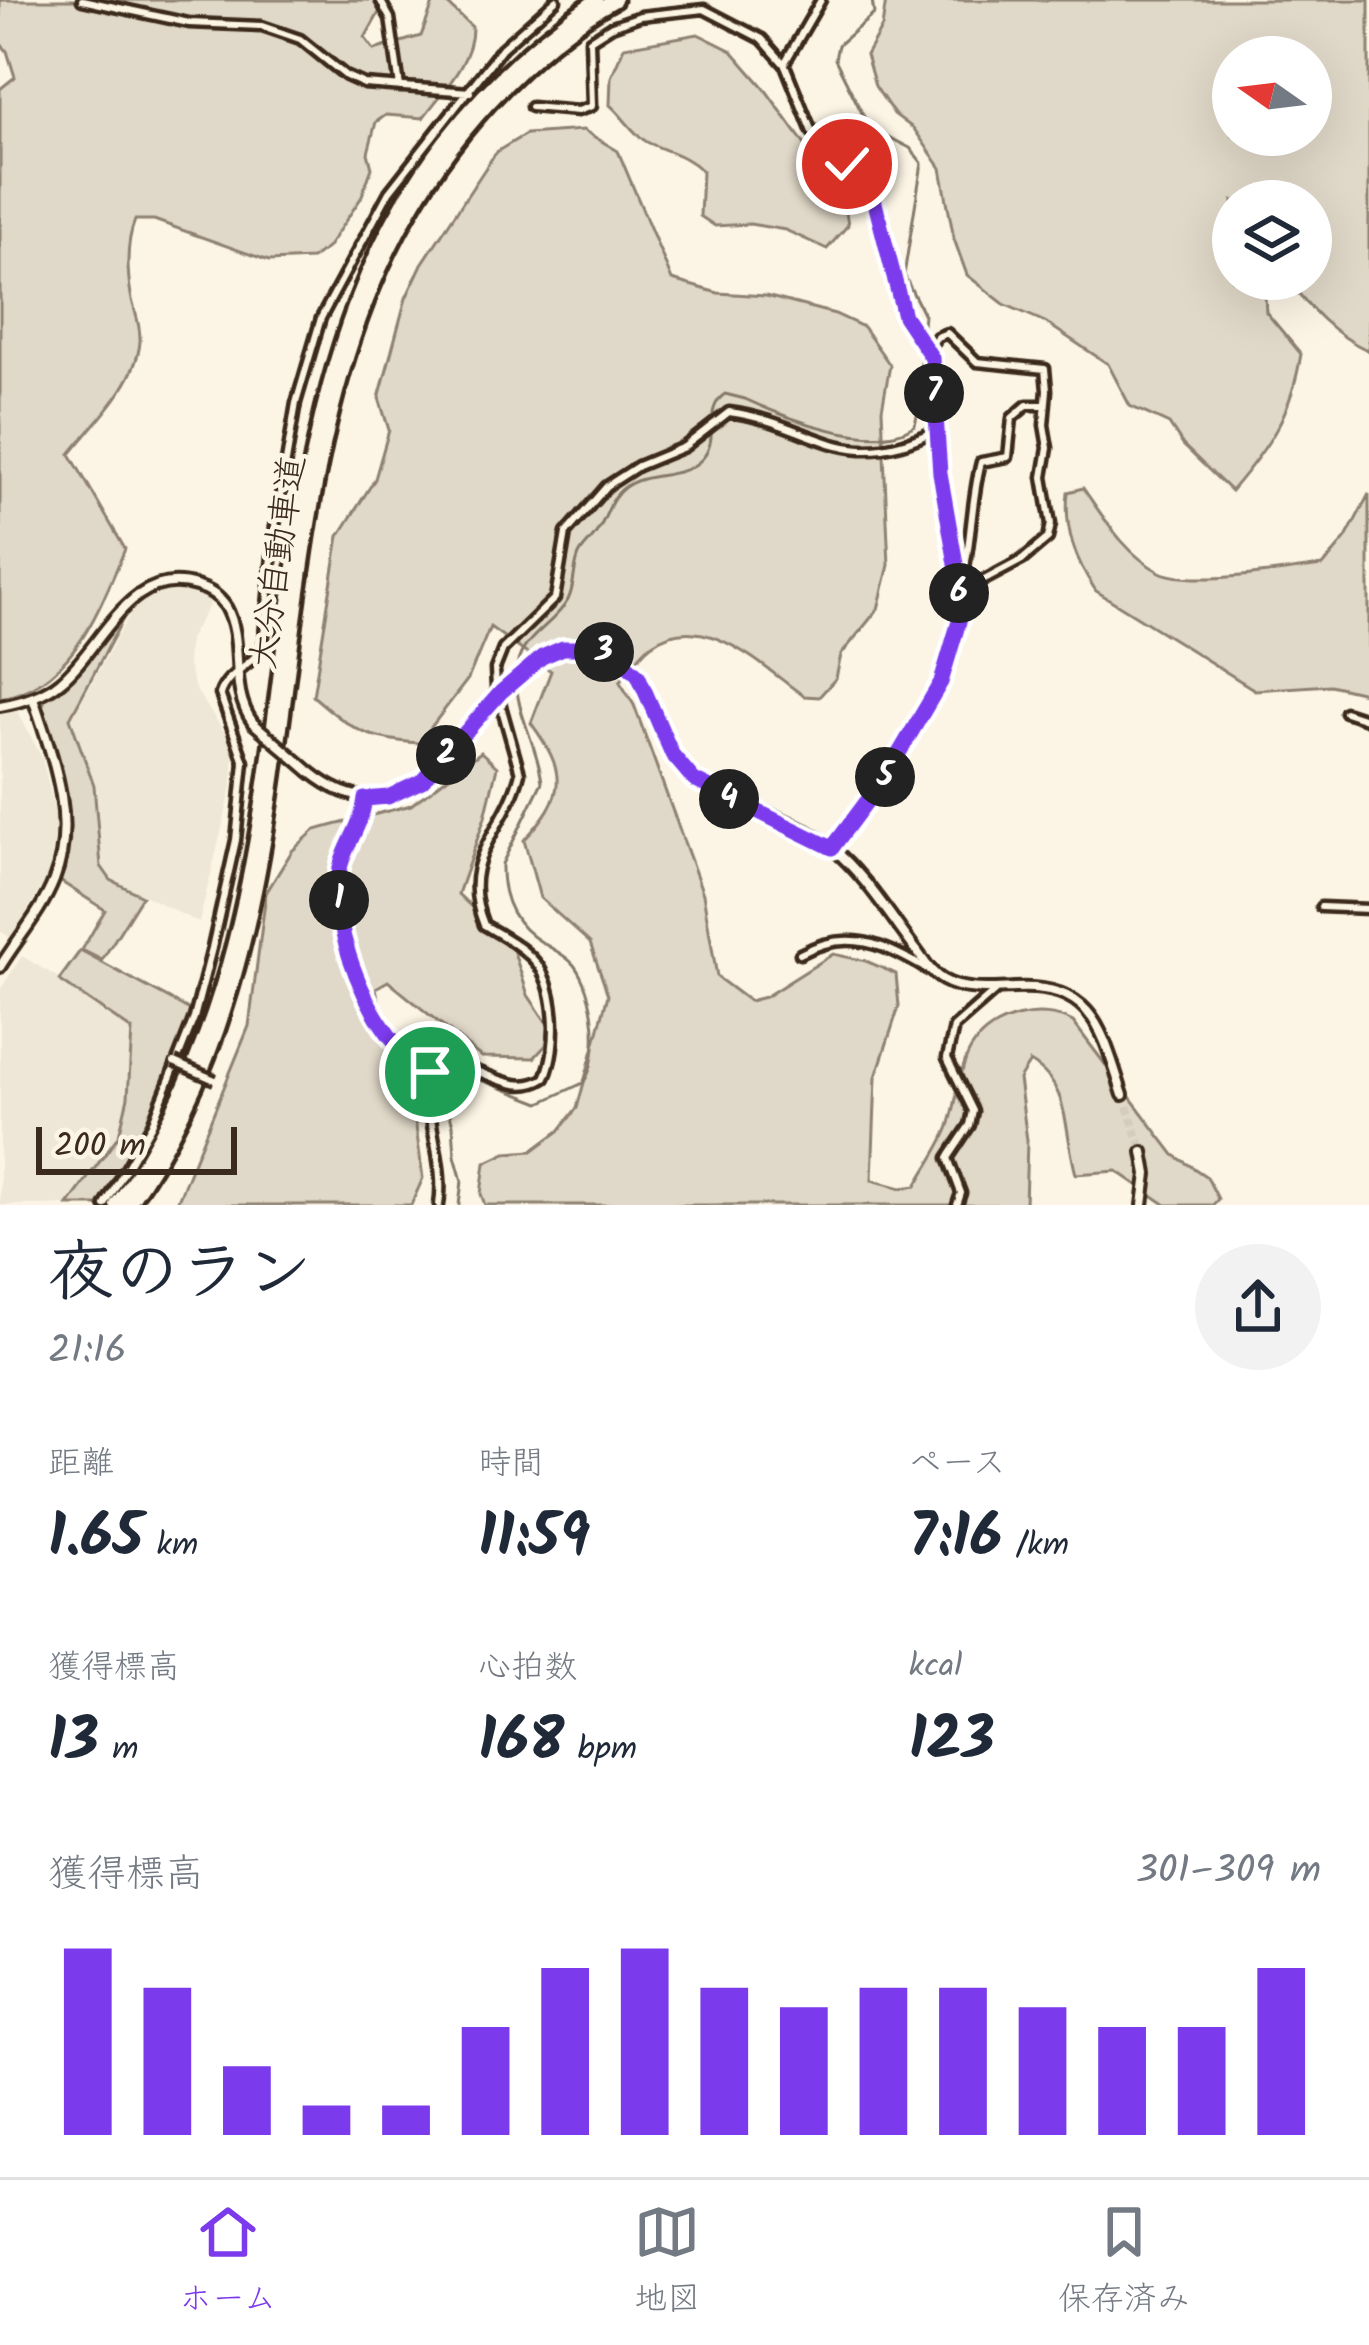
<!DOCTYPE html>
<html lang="ja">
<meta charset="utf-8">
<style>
body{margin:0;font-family:Kalam,"Klee One",sans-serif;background:#f2f2f3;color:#1f2937;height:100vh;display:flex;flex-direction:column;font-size:45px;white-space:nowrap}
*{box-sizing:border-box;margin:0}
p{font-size:39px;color:#747a83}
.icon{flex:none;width:66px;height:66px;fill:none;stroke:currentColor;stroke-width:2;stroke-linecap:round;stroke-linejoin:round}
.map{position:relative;height:1205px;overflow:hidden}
.side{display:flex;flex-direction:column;background:#fff;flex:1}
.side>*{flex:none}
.needle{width:78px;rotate:284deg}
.tools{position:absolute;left:1212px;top:36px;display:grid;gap:24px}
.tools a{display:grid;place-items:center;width:120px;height:120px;border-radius:50%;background:#fff;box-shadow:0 12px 48px #0002;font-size:60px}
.scale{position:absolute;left:36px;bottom:30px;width:201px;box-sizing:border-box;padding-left:12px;border:6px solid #3b2a1e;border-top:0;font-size:33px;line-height:42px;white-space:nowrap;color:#3b2a1e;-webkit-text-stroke:9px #fcf5e5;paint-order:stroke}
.pin{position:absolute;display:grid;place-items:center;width:102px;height:102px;color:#fff;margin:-51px;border:6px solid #fff;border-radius:50%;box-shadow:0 3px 12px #0007}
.km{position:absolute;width:60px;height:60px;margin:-30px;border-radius:50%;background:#222;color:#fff;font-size:33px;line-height:60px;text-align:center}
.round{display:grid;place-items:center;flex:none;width:126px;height:126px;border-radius:63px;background:#f2f2f3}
.overview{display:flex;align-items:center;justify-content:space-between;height:204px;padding:0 48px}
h1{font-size:66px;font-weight:600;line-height:90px}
.figures{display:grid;grid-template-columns:repeat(3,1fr);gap:18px;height:204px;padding:12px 48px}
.figures div{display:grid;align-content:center}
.figures b{font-size:60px;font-weight:600}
.figures small{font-size:33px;font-weight:400}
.figures p{font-size:33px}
.chart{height:336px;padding:24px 48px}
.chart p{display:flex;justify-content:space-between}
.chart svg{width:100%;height:216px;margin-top:12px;stroke:#7c3aed;stroke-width:6}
.menu{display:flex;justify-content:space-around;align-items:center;height:168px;border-top:3px solid #e0e1e3;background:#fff;font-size:33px;color:#747a83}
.menu a{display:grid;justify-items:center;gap:6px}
.menu .selected{color:#7c3aed}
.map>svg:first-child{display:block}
.built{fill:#eee6d6}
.green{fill:#e0d8c8;stroke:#8e8173;stroke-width:3;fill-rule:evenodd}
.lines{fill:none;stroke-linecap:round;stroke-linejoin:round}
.stream{stroke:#85796b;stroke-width:3}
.tertiary-tunnel{stroke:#d5ccbd;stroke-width:8;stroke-dasharray:8 4;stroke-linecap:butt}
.minor-casing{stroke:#3b2a1e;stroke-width:15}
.tertiary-casing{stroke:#3b2a1e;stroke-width:16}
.motorway-casing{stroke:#3b2a1e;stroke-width:21}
.minor{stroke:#fcf5e5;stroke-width:6}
.tertiary{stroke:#fcf5e5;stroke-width:8}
.motorway{stroke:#fcf5e5;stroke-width:12}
.minor-bridge-casing{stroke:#3b2a1e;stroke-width:15;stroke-linecap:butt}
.tertiary-bridge-casing{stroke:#3b2a1e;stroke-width:16;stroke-linecap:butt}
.minor-bridge{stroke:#fcf5e5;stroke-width:6}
.tertiary-bridge{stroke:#fcf5e5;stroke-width:8}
.route-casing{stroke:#fff;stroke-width:24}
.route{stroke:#7c3aed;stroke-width:15}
.labels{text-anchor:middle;stroke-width:9;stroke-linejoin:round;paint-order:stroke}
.street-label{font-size:36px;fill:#3b2a1e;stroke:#fcf5e5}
</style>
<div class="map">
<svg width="1369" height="1205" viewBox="0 0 1369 1205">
<rect width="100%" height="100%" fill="#fcf5e5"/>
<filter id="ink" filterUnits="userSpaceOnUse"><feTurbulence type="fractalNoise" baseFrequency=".00833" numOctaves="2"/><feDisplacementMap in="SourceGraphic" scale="24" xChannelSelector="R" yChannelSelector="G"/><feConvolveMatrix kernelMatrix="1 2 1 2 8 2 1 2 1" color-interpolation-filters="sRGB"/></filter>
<g filter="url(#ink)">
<path class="built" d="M182,589L203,593L210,604L189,639L187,662L195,689L234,746L232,787L199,923L114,880L103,866L96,785L72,718L134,607L157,591Z
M18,712L42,758L57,820L49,874L11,938L0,931V714Z
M22,956L145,1030L128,1136L79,1205H0V990Z"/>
<path class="green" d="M0,0H386L365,38L374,50L421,36L433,4L444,1L472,27C473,61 443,91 423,118L386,115L376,122L368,153L372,168L361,198L327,248L312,259L269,261L154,220H135C126,243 127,271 131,295C134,311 141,324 140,342C136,385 95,422 70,454L125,549C99,610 72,686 0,698V89L15,77L7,51L0,43Z
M886,0H1369V351C1333,334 1311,310 1287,279H1311V201H1233V279H1264L1266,312L1301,354C1291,415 1270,445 1231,491L1183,445L1169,424L1130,406L1108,364L1045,322L1004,304L967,275L954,239L941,168L914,129L894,114L875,86L866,55L882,27ZM1233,57H1311V135H1233Z
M698,34L732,51L765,89L844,199L848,225L827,249L785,230L750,224L715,226L700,216L702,171C685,154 667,152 647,142C633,134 623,116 610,105L611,77L624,47Z
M583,130L618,151L672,280L718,293L766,296L835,314L863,327L890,365L882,409L889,565L878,609L841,655L836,678L819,697L804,696C762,667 703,606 651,645C639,654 629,670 620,682L634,705L703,894L717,977L749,1001L765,997L833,954L866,961L896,974L899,1006L876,1077L872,1180L901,1188L916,1186C926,1168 940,1149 948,1129C957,1106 959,1066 972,1047C992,1016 1042,1005 1073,1022L1174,1155L1207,1177L1218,1199L1213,1205H1166L1117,1171L1076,1174C1064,1133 1071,1085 1030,1062L1019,1079L1027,1140L1025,1205H485L481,1194L485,1163L506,1153L532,1151L559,1131L577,1108L608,995L590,943L540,898L524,840C567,795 567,772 531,723L551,671L490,627L468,679L419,743C365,739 354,731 313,696L339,536L375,479L389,430L379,398L406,298L422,264L496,152L526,134Z
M1083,488C1104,518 1126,555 1160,572C1191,587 1287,570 1323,566L1346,538L1369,494V694L1330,685L1255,690L1096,591C1075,560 1064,529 1068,492Z
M130,606L70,718L94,785L101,866L111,880L142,896L102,960L82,950L105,910L60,881C79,816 61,769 42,707L46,697L95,651Z
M481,752L497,767L485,817L458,894L512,946L528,995L549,1026L546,1045L534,1058L481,1057L388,981L376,988L383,1021L402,1061L416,1127L423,1178L411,1205H176L249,1026L266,893L292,851L315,830L411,805Z
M80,951L190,1010L148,1130L100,1205H68L119,1135L128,1097L132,1030L59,980Z"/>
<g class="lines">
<path class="stream" d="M872,0L874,14L838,45L835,59L869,127L910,148L922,163L904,275L924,315L922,337
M459,1205L462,1181L455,1156L453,1125L443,1091L445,1078L456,1073L468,1075L540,1103L583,1083C603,1056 594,991 574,965C566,955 554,950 543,943C514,926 501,898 502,864L542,782C538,745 515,713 516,674C517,638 552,628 568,600C575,586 573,569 579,555C583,547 591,541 596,533C608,518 608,499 625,487C647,471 681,480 701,460C721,440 702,409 725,394L745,399C784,417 876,454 915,425L921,394V346"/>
<path class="tertiary-tunnel" d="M1123,1095L1143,1152"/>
<g class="minor-casing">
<path id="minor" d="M82,0L189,23L262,26L300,39L346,76L364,84L470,92
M380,0L390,18L400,87
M784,64L821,0
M531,107L578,111L592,106L590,40L612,26L640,16L704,9L762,39L785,65L812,132L847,163L874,199L904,316L932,358L940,473L956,564L960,617L941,682L885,777L832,847
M927,350L937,337L947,333L977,362L1045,369L1047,390L1044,425L1048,448L1043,477L1051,524L1048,538L1022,560L960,593
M960,590C972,547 970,504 981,462L1008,457L1012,418L1027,405H1044
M1345,712L1369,720
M365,799C361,828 346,843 340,868C329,918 359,996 389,1035C399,1049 417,1061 430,1072
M1321,907L1369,909
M800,954C848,927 885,945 928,970
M430,1072C468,1048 507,1103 545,1078C559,1047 558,984 532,958C518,944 501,935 484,925C456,857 506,831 520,773L496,688L495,669L503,649L555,598L566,533L607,486L638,466L684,447L729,412C816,424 843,477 936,430
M430,1072C423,1117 446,1161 439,1205
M105,1205L152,1124L194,1018L212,948L236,840L244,762L220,694C228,671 254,665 263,645L275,526L296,403L321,318L389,192L502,48L556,0
M957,1205L961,1193L948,1158L970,1125L973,1111L947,1058L954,1027L996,990"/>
</g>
<g class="tertiary-casing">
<path id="tertiary" d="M563,648C681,647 632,741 700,783C740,807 797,818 831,847C863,873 888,913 913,946C922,957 930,973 943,980C964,992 991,989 1014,988C1094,983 1102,1031 1123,1095
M0,706C22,702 43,696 60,682C102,648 129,565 196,586C207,589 219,596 226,607C246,643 227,687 253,723
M310,772C371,821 417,794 459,739
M0,967C17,939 42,911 54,880C78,819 52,756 33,698
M1143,1152L1147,1174L1143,1205"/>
</g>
<g class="motorway-casing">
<path id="motorway" d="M116,1205C390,825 154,299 596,0
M128,1205C365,877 207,408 489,103C525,64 568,26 615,0"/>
</g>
<use href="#minor" class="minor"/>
<use href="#tertiary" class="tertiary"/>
<use href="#motorway" class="motorway"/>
<g class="minor-bridge-casing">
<path id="minor-bridge" d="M174,1062L215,1080"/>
</g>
<g class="tertiary-bridge-casing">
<path id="tertiary-bridge" d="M253,723L310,772
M459,739C490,705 520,666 563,648"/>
</g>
<use href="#minor-bridge" class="minor-bridge"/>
<use href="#tertiary-bridge" class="tertiary-bridge"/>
</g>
</g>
<g class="lines" filter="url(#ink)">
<g class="route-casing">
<path id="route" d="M430,1072C417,1061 399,1049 389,1035C359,995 329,919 340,868C346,843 361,828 365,799L388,797L422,781L501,692L542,657L563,648H587L621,660L638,675L672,754L694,780L832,848L885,777L941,682L960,618L956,564L940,473L932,358L904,316L874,199L847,164"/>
</g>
<use href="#route" class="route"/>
</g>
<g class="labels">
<g class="street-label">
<text transform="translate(276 562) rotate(-82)" y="13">大分自動車道</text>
</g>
</g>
</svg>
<div class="tools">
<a><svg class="needle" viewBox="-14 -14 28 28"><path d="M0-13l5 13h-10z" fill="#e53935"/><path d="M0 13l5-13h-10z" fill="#747a83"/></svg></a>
<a><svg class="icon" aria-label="layers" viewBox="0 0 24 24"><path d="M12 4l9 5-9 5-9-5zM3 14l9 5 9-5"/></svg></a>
</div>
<div class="scale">200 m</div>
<div class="pin" style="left:430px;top:1072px;background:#1e9e55"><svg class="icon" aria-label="arrive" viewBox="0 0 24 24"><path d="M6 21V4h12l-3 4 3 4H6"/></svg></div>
<div class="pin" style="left:847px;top:164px;background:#d93025"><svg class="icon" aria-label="check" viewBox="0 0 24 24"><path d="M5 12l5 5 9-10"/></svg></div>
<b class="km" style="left:339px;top:900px">1</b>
<b class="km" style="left:446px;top:755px">2</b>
<b class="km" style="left:604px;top:652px">3</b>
<b class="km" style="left:729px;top:799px">4</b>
<b class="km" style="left:885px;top:777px">5</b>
<b class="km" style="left:959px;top:593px">6</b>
<b class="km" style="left:934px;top:393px">7</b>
</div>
<section class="side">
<div class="overview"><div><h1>夜のラン</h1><p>21:16</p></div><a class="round"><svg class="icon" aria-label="share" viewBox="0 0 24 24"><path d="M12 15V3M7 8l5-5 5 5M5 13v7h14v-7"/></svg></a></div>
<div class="figures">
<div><p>距離</p><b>1.65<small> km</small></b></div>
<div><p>時間</p><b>11:59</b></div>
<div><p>ペース</p><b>7:16<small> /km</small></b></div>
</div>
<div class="figures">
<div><p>獲得標高</p><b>13<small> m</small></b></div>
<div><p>心拍数</p><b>168<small> bpm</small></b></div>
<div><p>kcal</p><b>123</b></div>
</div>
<div class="chart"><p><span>獲得標高</span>301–309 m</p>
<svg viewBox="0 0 160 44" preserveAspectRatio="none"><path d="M5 44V6M15 44V14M25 44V30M35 44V38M45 44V38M55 44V22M65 44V10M75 44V6M85 44V14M95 44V18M105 44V14M115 44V14M125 44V18M135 44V22M145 44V22M155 44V10"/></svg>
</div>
</section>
<nav class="menu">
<a class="selected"><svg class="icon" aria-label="home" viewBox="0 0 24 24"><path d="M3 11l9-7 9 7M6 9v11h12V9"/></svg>ホーム</a>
<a><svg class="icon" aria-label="map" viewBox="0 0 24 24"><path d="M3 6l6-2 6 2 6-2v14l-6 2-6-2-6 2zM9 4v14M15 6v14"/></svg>地図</a>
<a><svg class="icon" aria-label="saved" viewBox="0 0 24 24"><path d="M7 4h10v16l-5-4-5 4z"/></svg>保存済み</a>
</nav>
